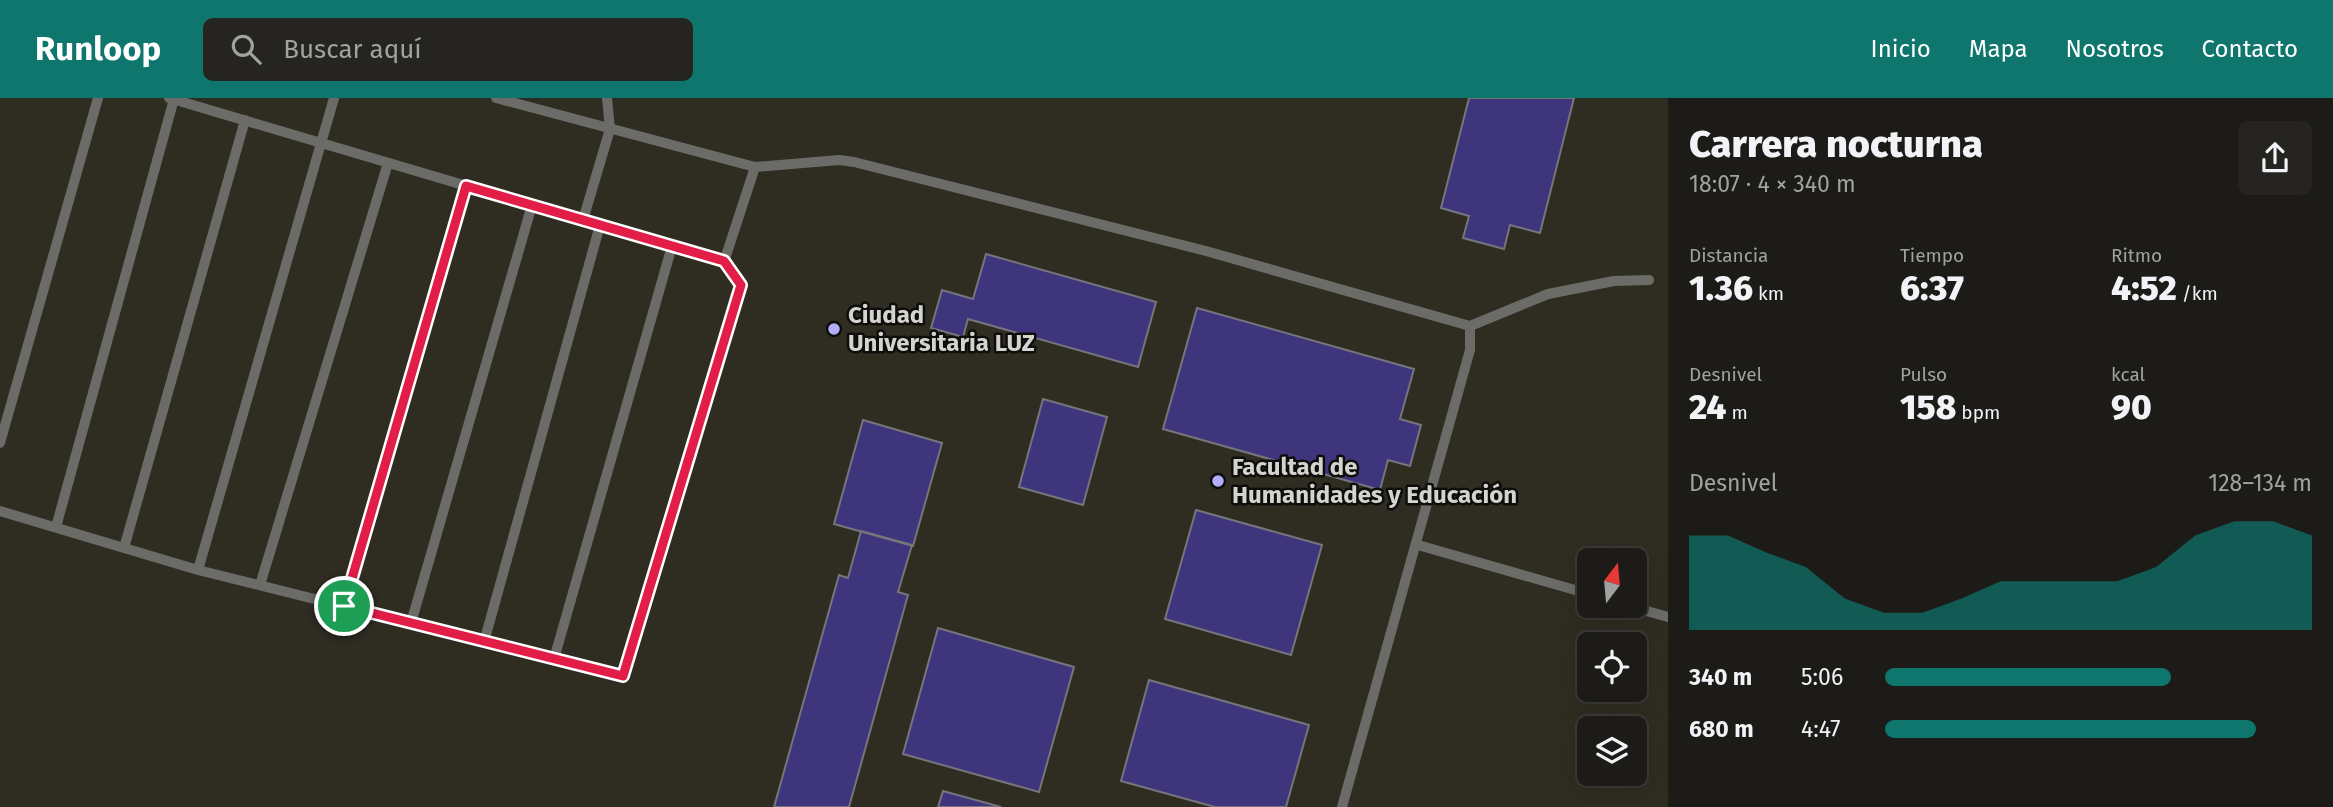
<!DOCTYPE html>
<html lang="es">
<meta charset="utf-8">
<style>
body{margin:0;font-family:"Fira Sans",sans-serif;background:#252420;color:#f1f3f6;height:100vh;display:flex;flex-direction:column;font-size:26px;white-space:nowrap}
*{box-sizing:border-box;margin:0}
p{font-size:23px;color:#a0a1a1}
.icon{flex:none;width:38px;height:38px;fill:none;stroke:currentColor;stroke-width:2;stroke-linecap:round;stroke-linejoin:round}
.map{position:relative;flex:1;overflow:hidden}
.sheet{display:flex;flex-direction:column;background:#1c1b17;width:665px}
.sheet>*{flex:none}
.needle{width:46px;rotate:16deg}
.buttons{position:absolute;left:1577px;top:450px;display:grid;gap:14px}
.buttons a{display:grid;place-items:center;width:70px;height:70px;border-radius:10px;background:#1c1b17;box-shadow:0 7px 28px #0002,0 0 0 2px #3a3936;font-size:35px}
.pin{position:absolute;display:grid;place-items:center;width:60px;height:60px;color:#fff;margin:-30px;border:4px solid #fff;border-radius:50%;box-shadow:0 2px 7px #0007}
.round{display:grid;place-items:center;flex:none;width:74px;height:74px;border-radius:10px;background:#252420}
.head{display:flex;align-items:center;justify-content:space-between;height:119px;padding:0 21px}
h1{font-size:38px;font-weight:800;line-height:52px}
.figures{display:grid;grid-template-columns:repeat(3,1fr);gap:10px;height:119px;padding:7px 21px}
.figures div{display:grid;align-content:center}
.figures b{font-size:35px;font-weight:800}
.figures small{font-size:19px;font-weight:400}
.figures p{font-size:19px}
.chart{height:196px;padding:14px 21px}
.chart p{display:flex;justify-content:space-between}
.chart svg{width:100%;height:126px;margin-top:7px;fill:#0f766e;opacity:.7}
ul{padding:0 21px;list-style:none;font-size:23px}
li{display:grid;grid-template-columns:112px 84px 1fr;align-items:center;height:52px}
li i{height:18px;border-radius:9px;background:#0f766e}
header{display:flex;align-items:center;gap:42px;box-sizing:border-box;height:98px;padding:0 35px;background:#0f766e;color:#fff}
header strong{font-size:33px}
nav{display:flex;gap:38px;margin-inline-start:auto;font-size:24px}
.search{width:490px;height:63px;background:#252420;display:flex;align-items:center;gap:18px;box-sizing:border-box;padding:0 24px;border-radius:10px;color:#a0a1a1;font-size:26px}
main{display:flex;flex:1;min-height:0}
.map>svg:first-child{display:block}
.built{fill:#2f2d22;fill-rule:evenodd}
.building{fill:#3f357d;stroke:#75757c;stroke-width:2}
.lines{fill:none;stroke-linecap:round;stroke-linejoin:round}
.service{stroke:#6b6b68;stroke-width:10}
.route-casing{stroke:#fff;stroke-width:14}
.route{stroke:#e11d48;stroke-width:9}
.poi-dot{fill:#b1adfa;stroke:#0e0d0b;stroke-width:2.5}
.labels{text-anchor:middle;stroke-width:5;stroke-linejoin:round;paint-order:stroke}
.poi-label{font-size:24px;font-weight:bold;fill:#d3d3cf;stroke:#0e0d0b;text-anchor:start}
</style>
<header>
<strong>Runloop</strong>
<div class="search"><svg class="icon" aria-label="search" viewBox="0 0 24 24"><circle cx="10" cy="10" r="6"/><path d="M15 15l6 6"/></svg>Buscar aquí</div>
<nav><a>Inicio</a><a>Mapa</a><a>Nosotros</a><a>Contacto</a></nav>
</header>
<main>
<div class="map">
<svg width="1668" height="709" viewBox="0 0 1668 709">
<rect width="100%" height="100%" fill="#25241f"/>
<path class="built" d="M0,0H1668V709H0ZM1589,462H1634V508H1589ZM1589,546H1634V592H1589ZM1589,630H1634V676H1589Z"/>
<path class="building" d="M1469,0H1574L1540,135L1510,127L1504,151L1463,140L1469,118L1441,110Z
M986,156L1156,204L1138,269L968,221L963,239L931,230L942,192L973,201Z
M1197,210L1414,271L1400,321L1421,327L1410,368L1388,362L1380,392L1163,331Z
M1043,301L1107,319L1083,407L1019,389Z
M863,322L942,345L913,448L834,426Z
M1196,412L1322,447L1291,557L1165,521Z
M861,433L912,447L898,494L908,497L849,709H774L839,477L848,480Z
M938,530L1074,569L1039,694L903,656Z
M1149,582L1309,627L1286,709H1215L1121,683Z
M943,693L1001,709H938Z"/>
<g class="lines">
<path class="service" d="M169,0L724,164L755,69
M496,0L755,69L839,62L854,64L1206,153L1470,228L1548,196L1614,183L1649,182
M583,122L610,31L607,0
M0,345L98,0
M0,413L198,472L623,578L741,187L724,164
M56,429L174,1
M1418,447L1589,496
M124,450L245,22
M198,472L334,0
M260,487L388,65
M344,508L466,88
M1629,508L1668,519
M411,525L532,107
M484,544L600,127
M554,561L672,148
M1342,709L1470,252V228"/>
</g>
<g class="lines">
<g class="route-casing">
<path id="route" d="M466,88L724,163L741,187L623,578L344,508Z"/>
</g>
<use href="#route" class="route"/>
</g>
<g class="poi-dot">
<circle cx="834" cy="231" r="7"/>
<circle cx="1218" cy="383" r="7"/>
</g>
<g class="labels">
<g class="poi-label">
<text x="848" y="225">Ciudad<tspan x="848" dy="28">Universitaria LUZ</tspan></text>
<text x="1232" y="377">Facultad de<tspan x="1232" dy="28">Humanidades y Educación</tspan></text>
</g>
</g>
</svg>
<div class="buttons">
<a><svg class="needle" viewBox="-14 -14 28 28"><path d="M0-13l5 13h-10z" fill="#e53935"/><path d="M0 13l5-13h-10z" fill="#a0a1a1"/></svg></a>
<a><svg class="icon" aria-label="locate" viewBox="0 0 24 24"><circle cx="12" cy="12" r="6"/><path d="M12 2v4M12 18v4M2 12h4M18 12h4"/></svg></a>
<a><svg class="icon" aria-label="layers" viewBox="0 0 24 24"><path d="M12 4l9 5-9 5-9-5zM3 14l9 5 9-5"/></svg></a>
</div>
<div class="pin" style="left:344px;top:508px;background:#1e9e55"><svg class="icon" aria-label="arrive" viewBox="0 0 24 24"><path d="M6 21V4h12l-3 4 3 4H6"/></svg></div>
</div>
<section class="sheet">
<div class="head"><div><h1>Carrera nocturna</h1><p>18:07 · 4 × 340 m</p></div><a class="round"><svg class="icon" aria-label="share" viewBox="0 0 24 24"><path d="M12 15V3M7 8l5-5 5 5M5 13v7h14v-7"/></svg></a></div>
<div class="figures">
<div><p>Distancia</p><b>1.36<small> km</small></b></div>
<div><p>Tiempo</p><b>6:37</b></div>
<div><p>Ritmo</p><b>4:52<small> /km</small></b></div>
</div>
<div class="figures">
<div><p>Desnivel</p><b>24<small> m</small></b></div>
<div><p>Pulso</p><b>158<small> bpm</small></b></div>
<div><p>kcal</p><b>90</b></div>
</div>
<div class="chart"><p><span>Desnivel</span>128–134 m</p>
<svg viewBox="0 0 160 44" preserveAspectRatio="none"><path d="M0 44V11L10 11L20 17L30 22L40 33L50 38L60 38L70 33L80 27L90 27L100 27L110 27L120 22L130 11L140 6L150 6L160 11V44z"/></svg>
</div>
<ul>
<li><b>340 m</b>5:06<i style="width:67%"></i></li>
<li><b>680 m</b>4:47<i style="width:87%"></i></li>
</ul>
</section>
</main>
